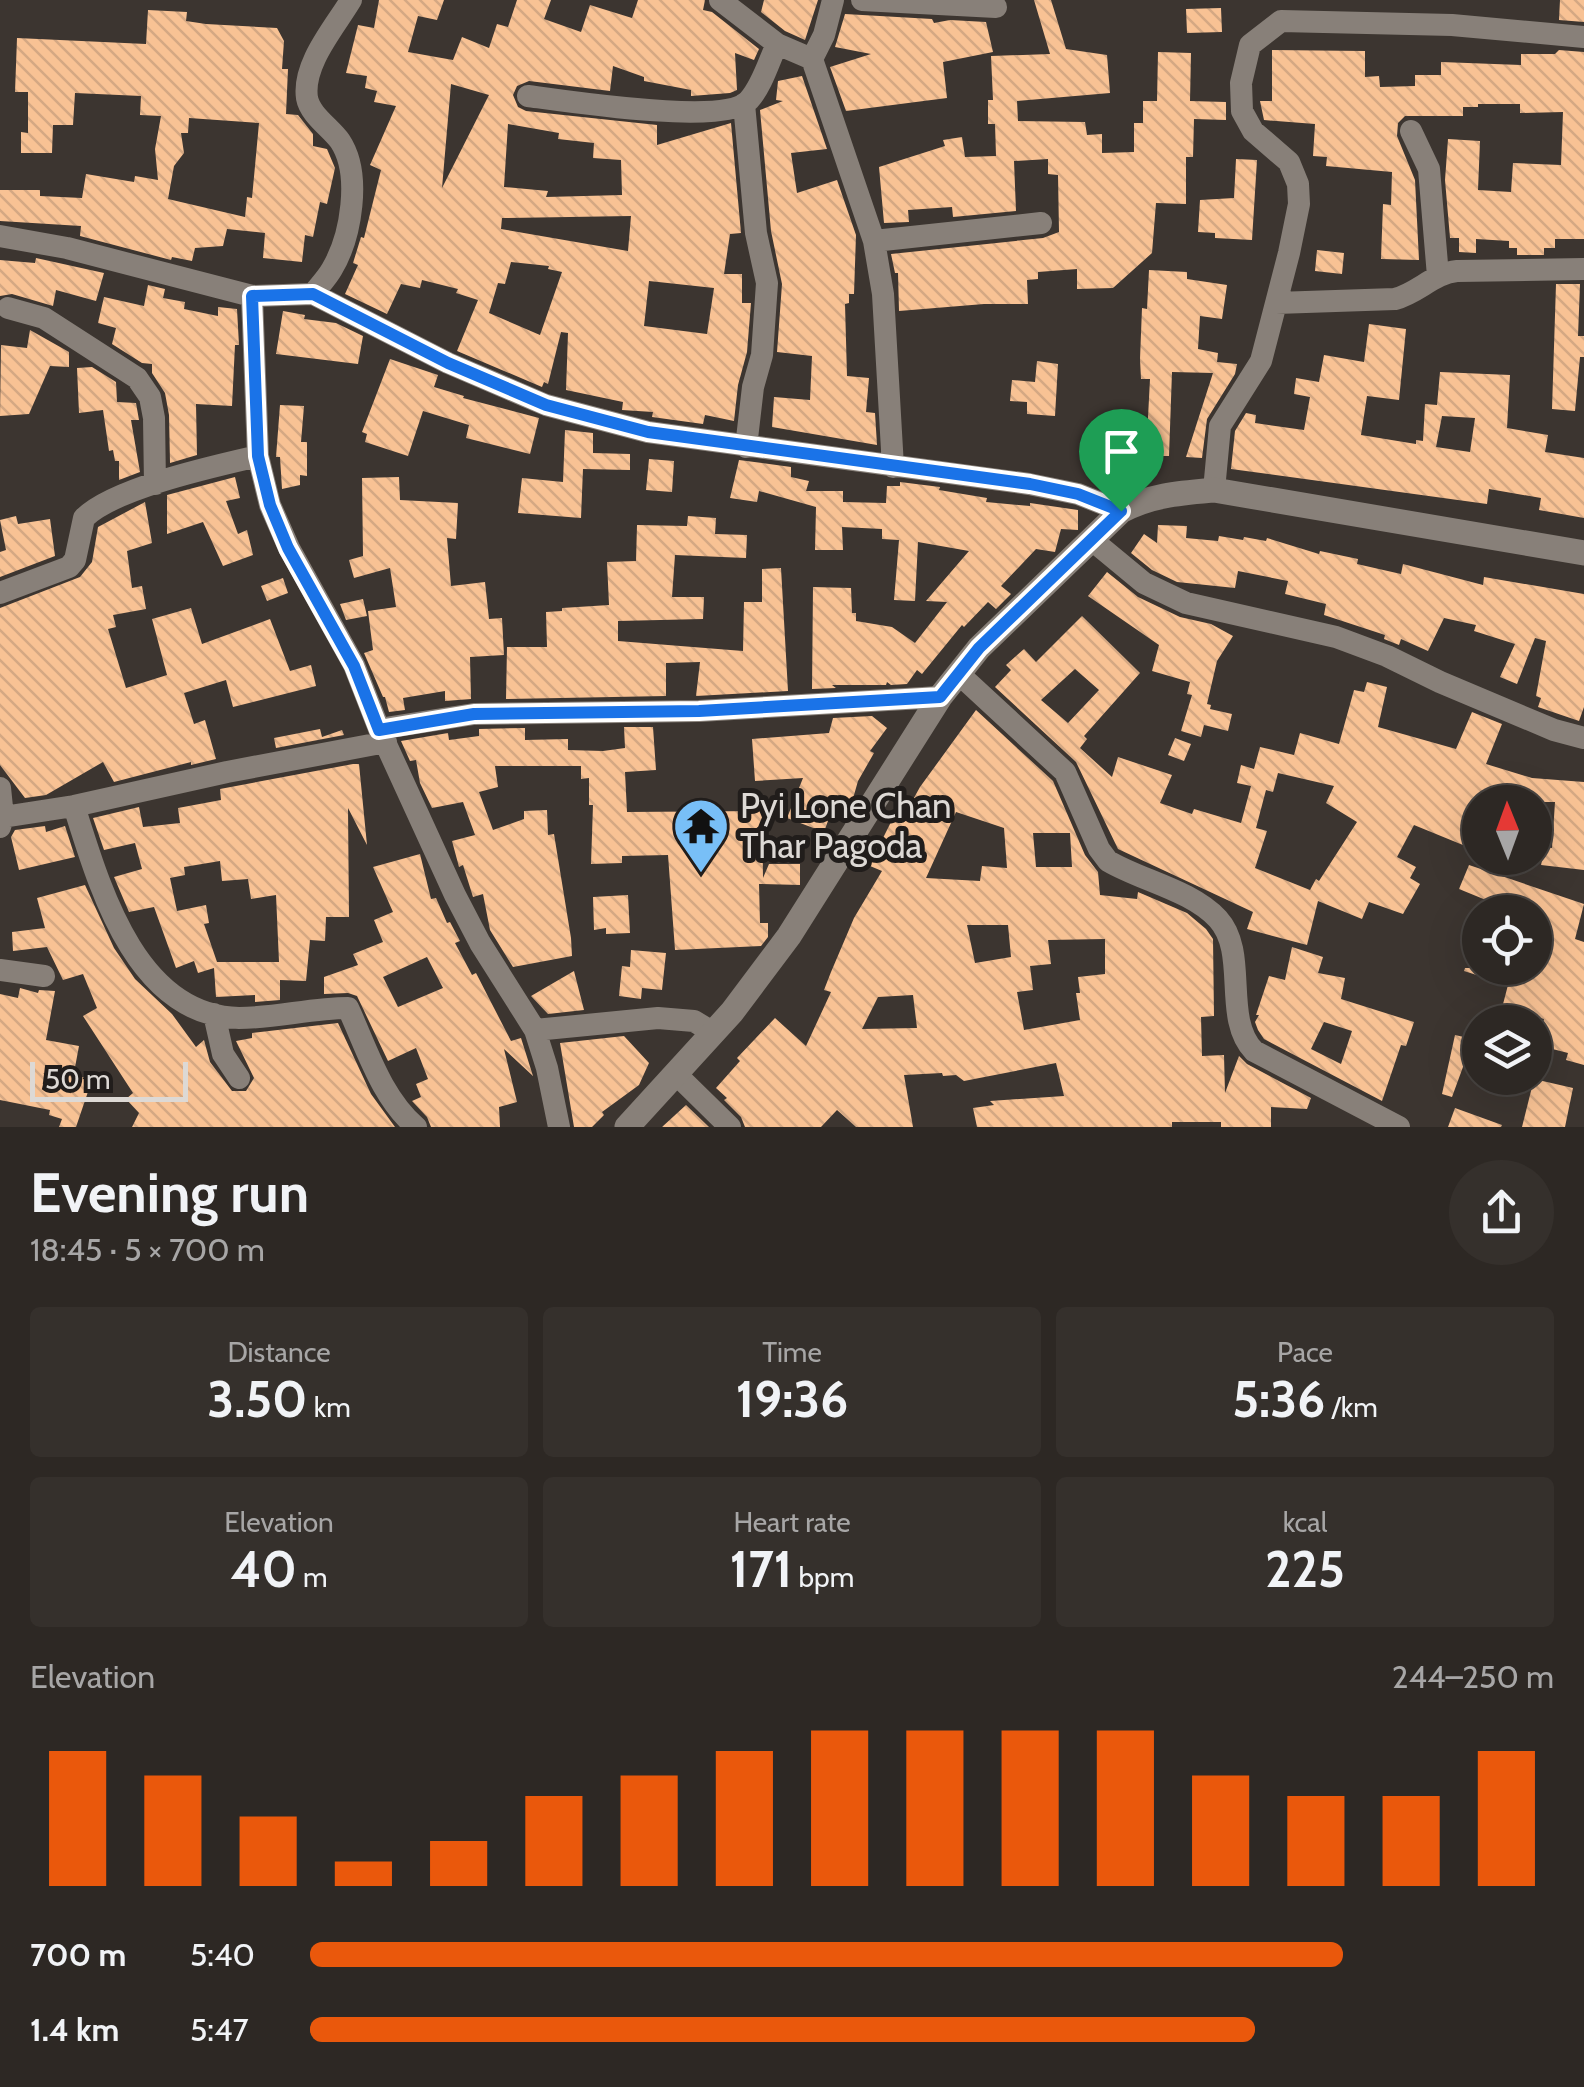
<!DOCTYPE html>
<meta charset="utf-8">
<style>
body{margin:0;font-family:Cabin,sans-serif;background:#35302c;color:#f1f3f6;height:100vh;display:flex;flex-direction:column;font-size:38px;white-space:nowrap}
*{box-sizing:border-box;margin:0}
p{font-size:32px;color:#a7a6a6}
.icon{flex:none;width:55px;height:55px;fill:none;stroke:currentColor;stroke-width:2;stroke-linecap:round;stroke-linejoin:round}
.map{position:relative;height:1127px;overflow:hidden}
.drawer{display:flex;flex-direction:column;background:#2d2824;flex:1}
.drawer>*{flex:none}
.needle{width:65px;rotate:359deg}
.buttons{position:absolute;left:1462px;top:785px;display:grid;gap:20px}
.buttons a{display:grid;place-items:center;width:90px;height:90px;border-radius:50%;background:#2d2824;box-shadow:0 10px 40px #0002,0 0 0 2px #484441;font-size:50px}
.scale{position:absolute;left:30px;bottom:25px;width:158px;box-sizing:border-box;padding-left:10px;border:5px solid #ddd9d5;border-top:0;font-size:28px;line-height:35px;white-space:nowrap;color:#ddd9d5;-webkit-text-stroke:8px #211d1b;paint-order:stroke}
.pin{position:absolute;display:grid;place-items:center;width:85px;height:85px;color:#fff;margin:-102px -42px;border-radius:50% 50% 50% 0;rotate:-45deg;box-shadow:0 0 10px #0007}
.pin .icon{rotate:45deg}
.round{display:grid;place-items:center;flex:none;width:105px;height:105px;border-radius:52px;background:#35302c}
.headline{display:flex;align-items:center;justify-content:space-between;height:170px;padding:0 30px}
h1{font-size:55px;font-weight:700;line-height:75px}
.figures{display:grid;grid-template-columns:repeat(3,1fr);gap:15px;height:170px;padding:10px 30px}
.figures div{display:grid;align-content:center;border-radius:10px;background:#35302c;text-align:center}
.figures b{font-size:50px;font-weight:700}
.figures small{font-size:28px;font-weight:400}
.figures p{font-size:28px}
.chart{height:280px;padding:20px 30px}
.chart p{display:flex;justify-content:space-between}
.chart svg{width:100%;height:180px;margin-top:10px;stroke:#ea580c;stroke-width:6}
ul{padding:0 30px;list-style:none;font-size:32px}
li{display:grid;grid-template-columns:160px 120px 1fr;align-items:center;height:75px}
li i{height:25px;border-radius:12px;background:#ea580c}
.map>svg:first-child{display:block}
.building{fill:url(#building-back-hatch);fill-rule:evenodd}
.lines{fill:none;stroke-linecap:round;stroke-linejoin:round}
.minor{stroke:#888079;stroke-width:22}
.tertiary{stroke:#888079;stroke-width:25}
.route-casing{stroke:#fff;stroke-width:20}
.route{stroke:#1a73e8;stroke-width:12}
.labels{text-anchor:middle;stroke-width:10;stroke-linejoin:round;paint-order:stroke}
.poi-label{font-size:35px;fill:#ddd9d5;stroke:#211d1b;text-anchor:start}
</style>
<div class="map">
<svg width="1584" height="1127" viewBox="0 0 1584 1127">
<defs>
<pattern id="building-back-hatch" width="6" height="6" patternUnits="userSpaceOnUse" patternTransform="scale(2.5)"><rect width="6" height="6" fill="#f8c294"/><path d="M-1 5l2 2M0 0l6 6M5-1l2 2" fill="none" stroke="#d4a883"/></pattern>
</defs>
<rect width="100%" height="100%" fill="#3c3530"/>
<path class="building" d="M379,0H444L437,20L418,16L408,52L453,60L462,37L489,48L497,24L508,27L517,0H551L544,19L581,32L590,5L632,18L638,0H705L703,10L712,12L759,49L754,60L735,53L737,90L730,93L691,96V90L644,81V77L613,66L610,91L529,81L517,86L513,95L518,107L526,111L657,125V145L731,123L741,233L730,234L724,274H742V303H751L747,352L738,385L734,421L705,415L703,424L652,417L653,412L622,410L623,402L566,390L568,333L561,332L548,384L544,382L542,387L457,351L478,300L456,293L458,289L422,280L420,288L401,284L387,314L345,294L358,265L353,263L361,237L364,238L381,170L370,165L396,106L374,102L377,91L365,88L367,76L346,73L358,25L374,28ZM451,84L489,95L442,188ZM508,124L559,133L558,139L594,143L593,158L621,160L622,195L546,197L548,191L504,187ZM631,216L628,251L501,229L502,218ZM511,262L549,266L548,269L562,272L540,335L489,313L498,283L505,284ZM649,281L714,288L707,334L644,326Z
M764,0H818L805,40L785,31L761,12Z
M1034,0H1051L1066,49L1107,55L1110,93L1017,101L1018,121L1085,122L1087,135L1102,134V153L1134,152V123H1143V101H1157L1158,52L1191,53L1190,101L1226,102V120L1194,119L1193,157H1186V204L1156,203L1152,253L1113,288L1077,289V269L1038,272V279L1027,280L1028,304H984L899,311L898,273H895L891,254L1043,238L1059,232L1058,175L1048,174V159L1014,161L1016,211L953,217L952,207L908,210L909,222L884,223L879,167L945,146L943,140L962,137L965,157L996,156L995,124H988V100H993L991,56L1050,54Z
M1560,0H1584V22L1559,20Z
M1221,8L1222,32L1187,33L1186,9Z
M148,10L187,12L186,21L206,24L277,28L284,41L282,69H288L286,114L298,115L313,134V146L327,149L335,168L327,204L320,202L313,237L305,235L302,262L263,258L265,233L227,229L223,246L195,248L192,261L172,257L171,260L80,236L81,226L0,221V190H40V196L82,198L86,174L134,182L135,176L158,180L155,149L161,116L140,115L141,96L75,93L73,125H53L52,153H21V132L28,133V92H15L17,38L146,44ZM189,118L259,123L252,198L247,197L245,217L168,199L174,166L184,153L181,133H188Z
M845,14L932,19L934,23L950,20L986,22L993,52L943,62L947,98L846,111L830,67L871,54L835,47Z
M1272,50L1365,51V77L1379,76L1380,87L1415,86V75H1441V62L1521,65V54H1555L1559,50L1584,52V239H1555V248H1544V255H1517V248H1509V241L1476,239V253L1459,252V238H1450L1445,180L1448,139L1480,141L1478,190L1511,192L1513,163L1561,165L1563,112L1520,113V104H1478V107H1463V116H1405L1398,123L1397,136L1415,180L1419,260L1381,259L1383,204L1391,205L1392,172L1326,166L1327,157L1313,156L1315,124L1264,120L1260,101H1272Z
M802,76L827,149L791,153L797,193L837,180L856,235L854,294H849V303L845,304L847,376L869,378L866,412L875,413L877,445L772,427L774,397L810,400L812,356L777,352L782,284L771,231L760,110L783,101L776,100L778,81Z
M1236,159L1257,160L1252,240L1215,238V233L1198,232L1200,200L1234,198Z
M1317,250L1344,253L1342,274L1315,271Z
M36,258L104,273L96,301L56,290L53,306L12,294L0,296V260L35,263Z
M1149,270L1187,272V279L1227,285L1222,319L1200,316L1198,349L1218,353L1217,362L1237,364L1235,374L1207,419L1202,458L1186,457L1213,373L1172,372L1169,456H1146L1150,379H1141L1140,359L1142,308L1147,309Z
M1556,284H1580L1578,336H1584V357H1580L1575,411L1552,409Z
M148,285L165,289L163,298L185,302L184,309L218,316V307L237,309L239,345H235L232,406L196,404L197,455L170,463L169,415L165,393L152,373V364L142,363L112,344L116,328L98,323L104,297L144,306Z
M283,311L305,315L304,319L336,323L363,336L358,364L276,354Z
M1369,324L1406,329L1399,400L1367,396L1361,435L1416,444V440L1423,441L1425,404L1437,405L1440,372L1510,375L1507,428L1548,435L1545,452L1584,458V518L1539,510L1541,498L1489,489L1487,504L1231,469L1235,431L1246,413L1256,415L1255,423L1304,430L1310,397L1294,394L1296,378L1319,382L1324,355L1364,362ZM1442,416L1475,418L1470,452L1436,447Z
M30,330L69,352V367L50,366L29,414L0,416L1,345L27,348Z
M390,359L438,375L434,387L464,396L463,398L539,418L530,454L466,438L469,425L423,411L408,456L365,442L367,434L362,432Z
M1037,361L1058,364L1055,416L1027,414V402L1010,401L1012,380L1035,382Z
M92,367L116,382L117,402L136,403L139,420H131L140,472L119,480V461H115L113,450L109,451L103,410L79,413L77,368Z
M280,405L304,406L301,442H307V476L300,475V485L282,489L280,457H276Z
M565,430L593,433V453L630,454V470L583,469L581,518L518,513L522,478L563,482Z
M649,459L674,461L672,492L646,490Z
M739,460L791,467V477L809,481L806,491H843V502L886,503L887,486H900V482L940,487L939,490L987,498L986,502L1030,506V503L1078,510V530L1061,529L1055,552L1036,549L1001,586L1011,594L996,609L988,602L964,627L962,625L922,674L917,670L907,684L891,685L887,682L886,685H832L836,688L812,689L813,587L851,588L852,613H856V621L892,627L915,643L947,602L926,601L969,551L918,542L915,601L894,600L899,540L882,539V529L842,527L843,550H815L816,507L759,491L757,502L730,498Z
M235,477L240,498L226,501L238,534L247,530L253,555L223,566L203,522L167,534V495Z
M399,477L400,500L458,503L456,539L447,538L451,586L485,582L489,619L502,618L504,655L470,657L471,699L445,701V691L403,698L405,710L389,712L385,697H383L364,653L373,650L368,611L396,607L390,568L354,578L349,560L363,556L362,478Z
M145,502L152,543L127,551L132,588L142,586L146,609L113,615L116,627L108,629L126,688L167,675L152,619L191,608L202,644L270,619L290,671L311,665L316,686L233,707L226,680L184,693L194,724L205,720L216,759L191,765V762L114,782L103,762L46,795L25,798L0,765V608L80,577L92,562L98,527Z
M16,516L18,524L50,519L55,556L0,577V552L6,550L0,520Z
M688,516L716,518L715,534L747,535L746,558L675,555L672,597H704L703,619L618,621V641L743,651L744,602H762V569L781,568L788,691L696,696L700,662L666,663V696L506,699L507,647H547L546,612L562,611V608L609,605L607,562L636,561L637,525L687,526Z
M1158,525L1187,526L1186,538L1218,541L1219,536L1243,540L1244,537L1266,541L1267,538L1319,554L1320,551L1358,559L1357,564L1401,574L1403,564L1483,585L1484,577L1584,594V707L1579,721L1538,707L1541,698L1536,696L1546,641L1535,638L1517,684L1500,677L1515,644L1474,631L1476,625L1444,618L1428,651L1401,639L1399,645L1384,639L1385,635L1324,615L1326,604L1285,594L1288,581L1238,571L1235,588L1177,582L1152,570L1131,553L1144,534L1157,543Z
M1107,572L1138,597L1180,617L1211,624L1233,636L1217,661L1207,704L1211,705L1210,709L1232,714L1228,731L1204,725L1201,737L1181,731L1192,695L1187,694L1190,682L1152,671L1159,645L1088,596Z
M283,578L288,593L267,601L261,586Z
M363,599L367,616L346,620L340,604Z
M1082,616L1140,673L1084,736L1087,739L1080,748L1112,777L1118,757L1172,775L1160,803L1192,814L1194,809L1241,823L1251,786L1237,783L1241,765L1254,769L1260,747L1294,755L1300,733L1339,744L1354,690L1364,692L1367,682L1387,687L1378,727L1456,749L1472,712L1502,724L1486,764L1532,778L1584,782V870L1541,865L1545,847L1552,848L1555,802H1480V852L1414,825L1397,857L1416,867L1410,878L1420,884L1403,914L1369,902L1362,919L1318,901L1307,945L1247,929L1253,912L1118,849L1076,762L995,687L1011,670L1006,665L1024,649L1036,662ZM1075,669L1099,690L1068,723L1041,700ZM1278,773L1334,786L1326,803L1357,822L1319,881L1316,879L1310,890L1255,868L1267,831L1256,828L1266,790L1273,792Z
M976,710L1053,781L1085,855L1098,872L1100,895L1137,899L1138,892L1187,913L1206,929L1213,939L1214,1016L1201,1017L1202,1056L1224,1055L1225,1093L1239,1056L1247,1064L1311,1098L1307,1109L1271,1107V1127H1221V1122H1172V1127H977L973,1108L994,1105L990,1101L1064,1096L1056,1063L964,1081L956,1075L943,1076L942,1073L904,1075L913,1127H856L837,1110L821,1127H745L741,1117L724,1100L727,1098L716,1088L740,1061L737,1058L775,1018L806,1046L831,992L824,990L831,972L854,918L882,871L870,866L875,854L897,810L905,814L920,787ZM956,812L1004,828L1007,868L982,866L980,881L926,878ZM1033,833H1070L1072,867H1036ZM967,925H1008L1011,957L975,963ZM1105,939V974L1078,977L1080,993H1076L1080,1020L1024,1030L1017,992L1033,990L1030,966L1051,964L1048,940ZM913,995L917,1028L862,1029L878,997Z
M872,716L887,728L870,751L874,753L858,781L852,802L829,818L824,832L787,818L803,778L755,781L752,739L829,733L833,718Z
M624,727H653L656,770L625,772L627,812L762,811L763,878L769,864H800V885L759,884L760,923H768V937L761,946L675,950L668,855L622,856V863L591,864L593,805H589V778L581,779V766H495L498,787L479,792L493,830L524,819V811L547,810L548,835L554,834L571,938L572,956L513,967L490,930L483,894L473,897L463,865L459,867L452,841L475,835L463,802L432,808L420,783L416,760L410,761L401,741L448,733L449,740L479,736V729L525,728V740L568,739V750L603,751L625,748Z
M320,729L322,737L342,730L344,735L276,748L274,738Z
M1175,738L1191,744L1184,761L1168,755Z
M353,764H359L367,845L348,808L349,917H326L325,941L310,940L306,981L280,980V1000L255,1002V995L216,997L214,968L198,973L194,961L176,968L154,907L129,912L114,877L142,869L135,843L104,850L93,818L139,807L143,827L180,823L178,808L221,800L220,789ZM220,861L222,881L248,879L251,899L276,895L279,962H217L204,924L209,923L206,905L177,911L170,878L185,875L184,867Z
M45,826L46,832L65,826L75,857L19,870L11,837L15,830Z
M420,854L431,899L436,898L447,923L450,922L460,941L455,943L472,975L476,973L511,1041L521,1038L533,1076L504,1049L517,1102L499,1107L500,1127H431L427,1117L412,1101L421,1097L416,1084L428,1079L416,1048L388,1061L357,996L348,993L324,994V977L358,965L353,954L383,942L374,920L393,912L373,867ZM427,957L443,988L398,1007L383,977Z
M1469,865L1584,904L1575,939L1584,942V1065L1566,1060L1568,1053L1537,1045L1544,1019L1502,1008L1508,985L1464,971L1465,968H1535V924L1539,912H1501L1503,907L1459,889Z
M85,885L114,948L135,979L172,1014L196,1047L204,1040L210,1062L232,1091H246L254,1078L236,1041L252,1038V1033L338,1023L371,1094L395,1127H132L139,1113L126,1099L133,1093L83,1016L97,1008L83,974L63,980L47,947L13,951L12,932L45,928L37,898Z
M628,895L630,933L606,934V928L594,930L593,897Z
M1292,947L1323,957L1318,973L1345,978L1341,999L1414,1022L1406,1046L1401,1045L1382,1101L1264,1039L1258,1030L1255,1022L1259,1015H1256L1269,976L1285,980ZM1324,1022L1352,1031L1341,1064L1311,1049Z
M631,950L666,953L662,990L642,988L641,999L619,996L622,966L630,967Z
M574,971L584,1010L548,1014L531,996Z
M20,988L38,993L39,990L55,991L46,1040L79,1046L70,1094L78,1076L92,1080L76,1127H59L62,1119L49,1115L50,1110L0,1100V994L18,998Z
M1455,1035L1477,1040L1473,1058L1467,1056L1452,1097L1442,1094Z
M624,1036L649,1063L639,1085L602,1112L604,1115L592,1127H574L560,1043Z
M1534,1079L1573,1088L1565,1127H1522Z
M686,1105L709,1127H662Z
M1455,1108L1502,1125L1501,1127H1448Z"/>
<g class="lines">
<path class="minor" d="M720,0L777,44L812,59L874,241L883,294L893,467
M862,0L996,7
M812,59L824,35L833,0
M528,96C565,101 726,126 749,100C762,86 769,61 777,44
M744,104L756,233L767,283L762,355L753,387L746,447
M1411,131L1429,169L1438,276
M0,236L67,248L252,296L313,294L448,363L546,405L648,432L1029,484L1078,494L1121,511
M874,241L1041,223
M313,294C319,286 327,278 332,269C351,237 362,174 340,141C331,128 310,115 307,98C302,64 335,27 351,0
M252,296L258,456L270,505L289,548L354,665L379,729L455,895L480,943L535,1030L547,1068L559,1127
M1276,303L1395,299C1418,293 1434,273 1457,271L1584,269
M8,308L44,318L137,378L150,397L154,418L155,484
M1214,490L1220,426L1261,361L1289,253L1299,204L1298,184L1289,162L1253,131L1242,111L1241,83L1250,45L1281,21L1452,25L1584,37
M1092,540L1144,583L1186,603L1336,637L1387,656L1440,682L1554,730L1584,738
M0,593L69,567L75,560L84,518C114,488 215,466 258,456
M959,674L1065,772L1099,849L1108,861C1142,881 1191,890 1218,919C1249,953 1222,1018 1254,1051L1399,1127
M379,729L474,714L699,711L940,697
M0,788L3,817L0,827
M74,806C99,885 135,1016 239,1018C275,1018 312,1008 348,1008C367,1049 381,1097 416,1127
M3,817L74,806L227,772L386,742
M0,970L44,976
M214,1014L223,1054L239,1078
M535,1030L658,1018L694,1021L714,1033
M677,1075L730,1127"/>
<path class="tertiary" d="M627,1127L732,1012L789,936L940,697L979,648L1121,511C1151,495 1180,493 1214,490L1584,553"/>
</g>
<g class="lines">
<g class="route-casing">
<path id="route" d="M313,294L448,363L546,405L648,432L1030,484L1078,494L1121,511L979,648L940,697L699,711L474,714L379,730L354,666L288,548L270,505L258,456L252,296Z"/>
</g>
<use href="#route" class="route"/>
</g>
<defs>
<g id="temple-pin" transform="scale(2.875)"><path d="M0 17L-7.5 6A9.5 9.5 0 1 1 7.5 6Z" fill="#78bff7" stroke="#211d1b"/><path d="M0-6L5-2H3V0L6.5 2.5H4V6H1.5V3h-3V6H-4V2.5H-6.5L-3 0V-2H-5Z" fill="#111"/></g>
</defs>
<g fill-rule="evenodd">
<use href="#temple-pin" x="701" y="826"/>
</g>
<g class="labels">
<g class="poi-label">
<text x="740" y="818">Pyi Lone Chan<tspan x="740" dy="40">Thar Pagoda</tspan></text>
</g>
</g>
</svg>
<div class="buttons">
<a><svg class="needle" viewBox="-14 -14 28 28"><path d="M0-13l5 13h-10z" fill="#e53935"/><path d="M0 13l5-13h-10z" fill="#a7a6a6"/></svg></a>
<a><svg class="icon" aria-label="locate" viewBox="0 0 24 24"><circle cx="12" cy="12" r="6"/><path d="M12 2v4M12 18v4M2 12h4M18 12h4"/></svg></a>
<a><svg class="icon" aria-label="layers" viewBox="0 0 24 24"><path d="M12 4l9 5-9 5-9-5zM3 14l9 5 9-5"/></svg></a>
</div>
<div class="scale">50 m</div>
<div class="pin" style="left:1121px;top:511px;background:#1e9e55"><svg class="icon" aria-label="arrive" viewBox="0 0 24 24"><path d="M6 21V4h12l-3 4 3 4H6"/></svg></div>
</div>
<section class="drawer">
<div class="headline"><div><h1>Evening run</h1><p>18:45 · 5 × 700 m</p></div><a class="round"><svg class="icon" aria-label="share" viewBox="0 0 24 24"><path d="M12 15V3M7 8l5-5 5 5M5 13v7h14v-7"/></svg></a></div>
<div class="figures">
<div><p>Distance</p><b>3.50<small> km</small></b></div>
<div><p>Time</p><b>19:36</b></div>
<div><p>Pace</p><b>5:36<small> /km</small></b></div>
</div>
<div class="figures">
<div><p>Elevation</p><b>40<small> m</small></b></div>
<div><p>Heart rate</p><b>171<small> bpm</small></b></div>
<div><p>kcal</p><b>225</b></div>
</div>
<div class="chart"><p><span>Elevation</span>244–250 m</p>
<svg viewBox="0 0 160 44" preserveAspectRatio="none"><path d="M5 44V11M15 44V17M25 44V27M35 44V38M45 44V33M55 44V22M65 44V17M75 44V11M85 44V6M95 44V6M105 44V6M115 44V6M125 44V17M135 44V22M145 44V22M155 44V11"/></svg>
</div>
<ul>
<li><b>700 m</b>5:40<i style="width:83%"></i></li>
<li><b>1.4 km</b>5:47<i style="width:76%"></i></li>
</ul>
</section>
